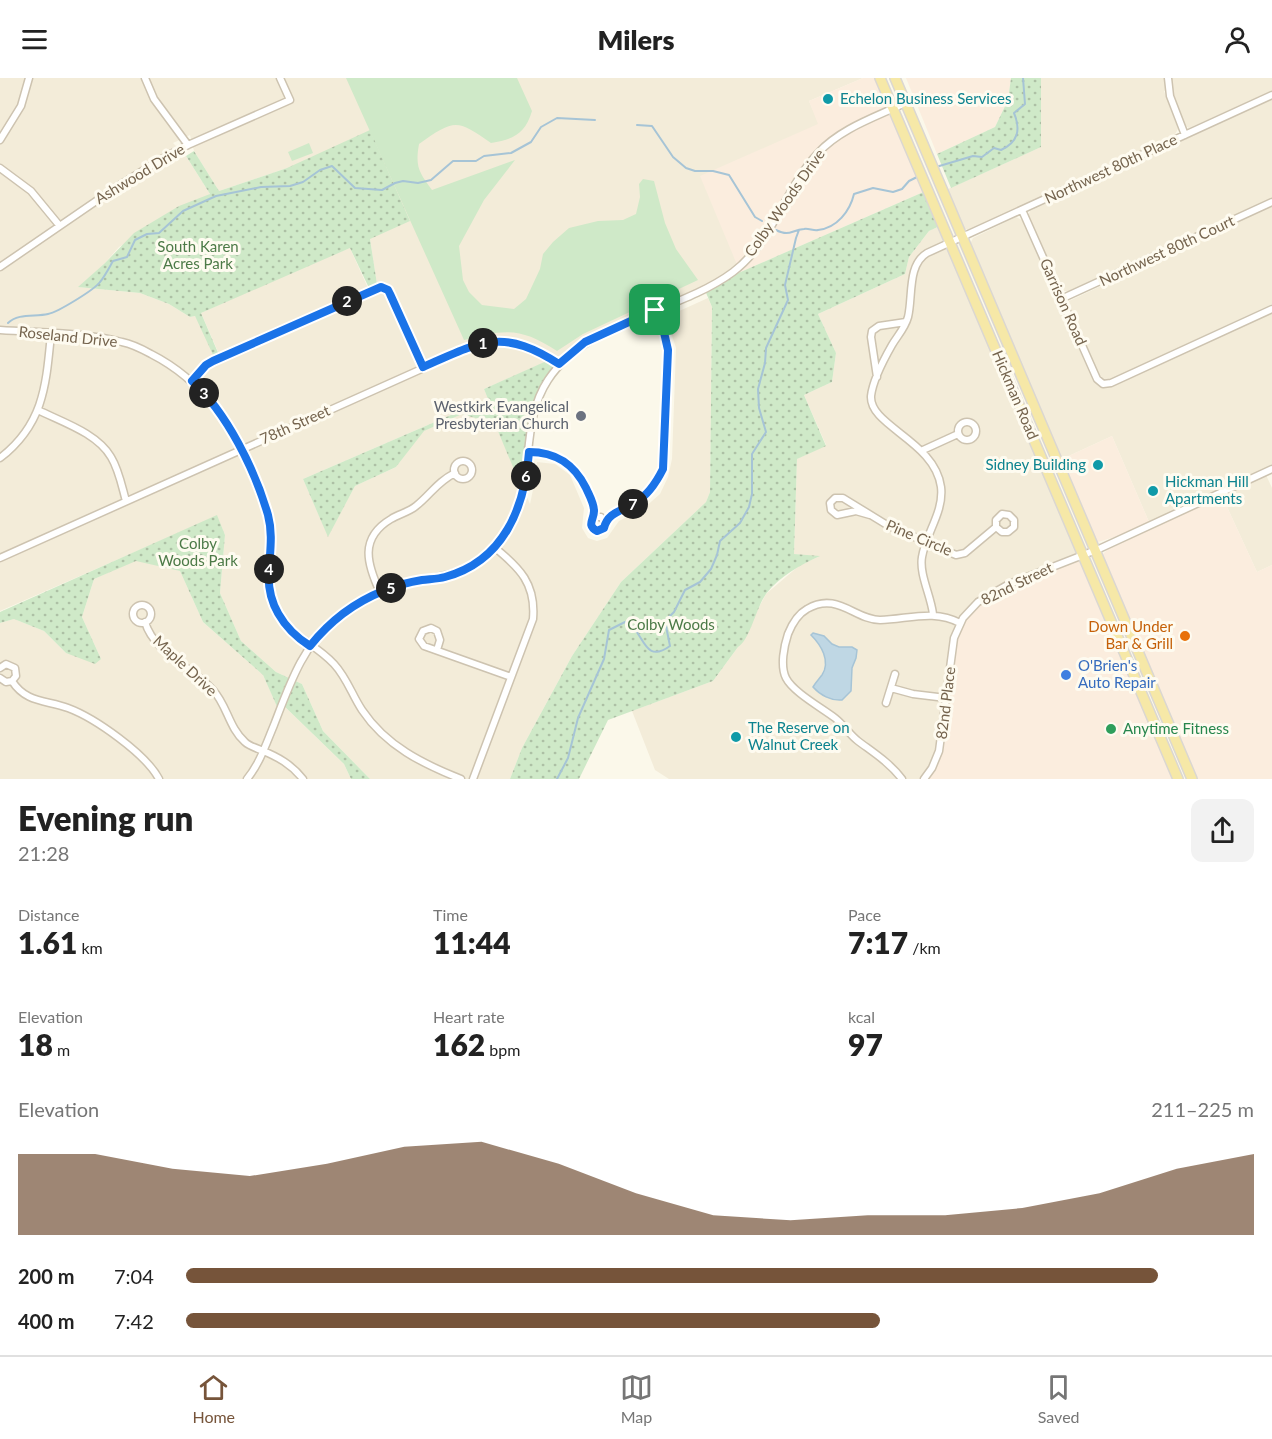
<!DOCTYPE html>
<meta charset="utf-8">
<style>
body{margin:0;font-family:Lato,sans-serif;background:#f2f2f2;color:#222;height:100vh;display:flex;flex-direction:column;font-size:22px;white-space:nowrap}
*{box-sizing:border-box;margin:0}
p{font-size:20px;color:#767676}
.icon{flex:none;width:33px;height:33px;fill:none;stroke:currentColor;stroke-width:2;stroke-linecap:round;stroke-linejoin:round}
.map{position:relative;height:701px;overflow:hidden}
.drawer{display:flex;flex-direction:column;background:#fff;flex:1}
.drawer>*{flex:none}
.pin{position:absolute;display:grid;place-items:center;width:51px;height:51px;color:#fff;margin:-26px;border-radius:12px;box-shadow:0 3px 9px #0006}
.km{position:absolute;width:30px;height:30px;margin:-15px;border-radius:50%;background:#222;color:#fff;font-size:16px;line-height:30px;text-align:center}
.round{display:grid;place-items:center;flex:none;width:63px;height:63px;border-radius:12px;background:#f2f2f2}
.headline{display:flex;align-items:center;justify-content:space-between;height:102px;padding:0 18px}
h1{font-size:33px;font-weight:800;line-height:45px}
.metrics{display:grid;grid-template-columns:repeat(3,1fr);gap:9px;height:102px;padding:6px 18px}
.metrics div{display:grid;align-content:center}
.metrics b{font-size:30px;font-weight:800}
.metrics small{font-size:16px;font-weight:400}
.metrics p{font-size:16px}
.chart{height:168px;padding:12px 18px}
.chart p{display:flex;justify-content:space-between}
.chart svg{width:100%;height:108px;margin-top:6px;fill:#76543a;opacity:.7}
ul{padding:0 18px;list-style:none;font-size:20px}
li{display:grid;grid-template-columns:96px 72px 1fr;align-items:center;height:45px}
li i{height:15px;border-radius:8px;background:#76543a}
header{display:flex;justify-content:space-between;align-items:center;height:78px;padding:0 18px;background:#fff;font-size:27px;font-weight:800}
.tab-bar{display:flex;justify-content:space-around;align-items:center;height:84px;border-top:2px solid #e0e0e0;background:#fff;font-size:16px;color:#767676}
.tab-bar a{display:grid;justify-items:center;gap:3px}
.tab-bar .selected{color:#76543a}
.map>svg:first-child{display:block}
.residential{fill:#f3ecd9;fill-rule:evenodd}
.commercial{fill:#fbedde}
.green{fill:#cfe9c8}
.park{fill:url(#park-dots)}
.water{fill:#bfd7e4;stroke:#a6c4d6;stroke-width:1.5}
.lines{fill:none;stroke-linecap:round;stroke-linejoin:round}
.stream{stroke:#a6c4d6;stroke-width:2}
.street-casing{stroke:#cdc3b0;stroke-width:9}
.primary-casing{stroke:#dbd7d1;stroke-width:12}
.street{stroke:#fff;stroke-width:6}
.primary{stroke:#f6e8a7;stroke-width:9}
.route-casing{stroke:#fff;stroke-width:12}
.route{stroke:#1a73e8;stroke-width:8}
.culture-dot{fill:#0f9aa8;stroke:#fefbf0;stroke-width:2}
.worship-dot{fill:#6b7280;stroke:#fefbf0;stroke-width:2}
.food-dot{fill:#e8710a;stroke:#fefbf0;stroke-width:2}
.shop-dot{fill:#3f7fe0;stroke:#fefbf0;stroke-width:2}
.leisure-dot{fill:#2e9e5b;stroke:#fefbf0;stroke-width:2}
.labels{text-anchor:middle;stroke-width:6;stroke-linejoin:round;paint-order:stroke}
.culture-label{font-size:15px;fill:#0d838f;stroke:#fefbf0;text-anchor:start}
.street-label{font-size:15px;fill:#75644e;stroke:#fefbf0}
.park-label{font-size:15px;fill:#4c7a47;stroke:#fefbf0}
.worship-label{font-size:15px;fill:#5b616d;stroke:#fefbf0;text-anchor:end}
.food-label{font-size:15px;fill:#c56008;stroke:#fefbf0;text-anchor:end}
.shop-label{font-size:15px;fill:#366cbe;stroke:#fefbf0;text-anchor:start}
.leisure-label{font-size:15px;fill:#27864d;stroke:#fefbf0;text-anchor:start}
</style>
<header><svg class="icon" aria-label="menu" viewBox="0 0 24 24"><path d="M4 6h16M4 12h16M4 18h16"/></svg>Milers<svg class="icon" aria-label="person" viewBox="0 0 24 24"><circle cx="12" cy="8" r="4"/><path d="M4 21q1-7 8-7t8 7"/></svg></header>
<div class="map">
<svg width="1272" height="701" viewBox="0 0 1272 701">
<defs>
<pattern id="park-dots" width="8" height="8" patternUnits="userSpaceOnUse" patternTransform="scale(1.5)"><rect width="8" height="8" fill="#cfe9c8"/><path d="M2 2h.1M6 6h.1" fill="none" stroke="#adc0a5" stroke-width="1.8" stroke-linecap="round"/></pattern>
</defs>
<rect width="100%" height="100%" fill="#fbf8ea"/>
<path class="residential" d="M0,0H863L809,23L819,46L738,189L722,201L575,271L484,311L488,321L303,401L328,458L355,408L396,389L423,353L462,336L495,346L530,426L534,407L537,384L555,386L570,397L584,430L582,450L588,460L597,463L607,460L619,443L644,430L660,416L668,399L672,381L676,270L666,239L708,220L712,229L710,414L706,424L621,504L572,578L522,670L510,701H370L323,653L302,606L276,594L241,563L220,515L225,457L217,438L0,533ZM190,57L194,73L219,113L287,90L370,161L377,206L368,210L350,170L307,187L201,235L219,276L195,238L190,239L169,226L140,215L79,209L105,185L119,169L210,116L186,78L173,65Z
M1041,0H1272V13L1189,50L1184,47L1171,9L1164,13L1178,51L1174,58L981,147L968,152L963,150L946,112L1041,69Z
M1272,21V120L1069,213H1062L1028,138L1030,133Z
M1272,128V226L1107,303L1101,301L1068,227L1069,223Z
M1016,139L1022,142L1093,303L1103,310L1115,307L1272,235V387L1149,444L1112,358L1060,382L970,166L973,160Z
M942,147L1083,477L941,663L924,701H669L655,692L632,633L713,603L738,569L766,516L800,487L818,479L794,476L797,381L826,367L804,317L832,304L836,275L818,236L905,196L909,179L929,153ZM813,555L824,558L832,566L839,569H849L856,580L852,589L851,612L842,622L829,620L814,611V607L821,598L826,585L825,577Z
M1266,397L1272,410V487L1257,494L1222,418Z
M136,482L180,493L203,544L263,597L279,632L282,626L344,686L351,701H0V545L14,541L44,553L66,575L101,581L82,539L94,501Z"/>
<path class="commercial" d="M863,0H880L928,112L704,210L738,189L700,98L818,46L809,23Z
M906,0H1011L1008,22L995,49L937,76Z
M1112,358L1149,444L1121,457L1098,464L1095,463L1060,382Z
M1222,418L1257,494L1272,487V701H1196L1103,482V476L1107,472Z
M1083,477L1178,701H924L935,684L952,571L960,545L987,517Z"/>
<path class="green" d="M346,0H517L532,33C525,56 514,61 491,65C456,41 455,41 419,66C415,89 419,94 432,112L515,82L484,122L459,168L463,202L469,214L482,227L514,231L526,221L540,191L543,176L553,164L569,150L598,143L623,142L636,136L640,119L639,106L643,101L654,103L665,145L676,171L698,202L583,256L557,273C521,249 504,251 464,262Z
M309,65L313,75L292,83L288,74Z"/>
<path class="park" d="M1011,0H1041V69L951,110L937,76L995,49L1008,22Z
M370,52L410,143L370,161L377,206L369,210L350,170L201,235L219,277L214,279L195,238L190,239L169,226L140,215L78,209L105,185L134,155L179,128L210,116L186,78L194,73L219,113L287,90Z
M928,112L942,147L929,153L909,179L905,196L818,236L836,275L832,304L804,317L826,368L797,381L794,476L820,478C800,487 780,498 766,516C756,530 750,562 738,569L713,603L608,642L579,701H510L522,670L572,578L621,504L706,424L710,414L712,229L704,210Z
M551,281L559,286L535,334L523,413L495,346L462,336L424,353L396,389L355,408L328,459L303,401L488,321L484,311Z
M217,437L225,457L220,515L241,563L276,594L302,606L323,653L370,701H351L344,686L282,626L279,633L263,597L203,544L180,493L136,483L94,501L82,539L101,581L95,586L66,575L44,553L14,541L0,545V534Z"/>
<path class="water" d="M813,555L824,558L832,566L839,569H852L857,572L856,580L852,590L851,613L842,622C831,623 820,617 813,609C816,604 819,601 822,597C831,583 821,567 811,557Z"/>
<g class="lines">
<path class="stream" d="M637,47L652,48L673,79L686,90L695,93H713L729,97L755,139L762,143
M936,89L973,78L982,79L994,70L1001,72C1018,64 1021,52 1014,35L1025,26L1023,0
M776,152C790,159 791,152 804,151C808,150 814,153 818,152C837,150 850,133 854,116L873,110L893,114L902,111L909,103L917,99
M8,245C18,235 35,239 48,236C58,234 94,212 100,204C105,198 109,190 113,183L127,179L135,162L147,156L159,155L183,133L216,118L261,109L290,108L303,104L320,92L332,88L355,110L382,112L395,105L403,103L418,105L431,102L453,83H476L484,78L511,75L531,64L541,49L557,40L595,42
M557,701L568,680L578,640L604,581L609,552L625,544C645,551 642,588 670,568L665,543L674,534L685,512L700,504L711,491L717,477L720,463L740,445L749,429L752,416V376L766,354L759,330L758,311L765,285L766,270L788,222L785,207L796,160L799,152"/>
<g class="street-casing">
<path id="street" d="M145,0L154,21L188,67
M1168,0L1170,18L1185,57
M0,62L21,28L29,0
M0,90L31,113L59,147
M1022,132L1097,301L1103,306L1111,305L1272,231
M0,189L118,108L165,79L188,67L290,22L280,0
M1061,221L1272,124
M0,252C40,255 83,254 122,264C132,266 142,271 151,276C204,303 234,349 255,403C259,414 264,425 268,437C275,464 263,492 271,518C283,560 309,559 334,586C347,600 352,617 362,632C386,668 423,686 461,701
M877,299L871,259L872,253L879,248L906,244
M192,303L206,287L213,283L381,209L388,212L390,216L423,289
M38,332C62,344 97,355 111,379C119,392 122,409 126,423
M958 353a9 9 0 1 1 18 0a9 9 0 1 1-18 0Z
M923,372L958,356
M529,374C563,374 587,397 593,430C595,436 591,442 591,448L597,453L604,450L605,444L601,439H595L592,441
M0,380C44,346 46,307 51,256
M454 392a9 9 0 1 1 18 0a9 9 0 1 1-18 0Z
M870,437L856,433L837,437L831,432L830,425L835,420H843L887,447L956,477L965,475L996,449V442L1002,436L1009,437L1014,442V449L1008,454H1002L996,449
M605,444C614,434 623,432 634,425C647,418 656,404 662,391L668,272L663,250L655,233
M0,480L475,267C511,259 529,266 559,286
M380,514C367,486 359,460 391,441C399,436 409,434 416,428C431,416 437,404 455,395
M133 536a9 9 0 1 1 18 0a9 9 0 1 1-18 0Z
M933,536C931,518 919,496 922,479C926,455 944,434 941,409C935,363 869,348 871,318C873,301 884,281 892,267C898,257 905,250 908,239C913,219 907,187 927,175L1272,17
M145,544C154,575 192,589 213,612C227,627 229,650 245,664C249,668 256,670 261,672C278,679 291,686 303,701
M437,572L440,562L437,553L431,550L423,553L419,561L424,568L511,599
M0,590L6,586L15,590L16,598L12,603
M0,600L6,604L12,603
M12,603C26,625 46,622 68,630C95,640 146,676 159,701
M891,610L913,616L946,620
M886,625L895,596
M247,701C260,685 266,666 274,647C289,608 303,566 337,539C354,525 378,514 400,507C439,496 465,501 496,468C542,417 515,352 548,302C587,242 678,235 733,194C773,164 785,110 818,75C841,50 876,39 905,25
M473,701L533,541C536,506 520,490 494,469
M902,701C890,685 874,675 858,663C849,656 844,647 835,640C822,630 793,614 786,600C780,588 784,568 788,556C792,546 798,536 807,531C837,513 855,542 880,542C909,541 934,531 960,545
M924,701L932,690L939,673L954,560L963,540L978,524L1009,506L1101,470L1272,391"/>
</g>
<g class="primary-casing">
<path id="primary" d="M880,0L1178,701
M895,0L1192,701"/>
</g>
<use href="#street" class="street"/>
<use href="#primary" class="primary"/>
</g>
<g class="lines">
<g class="route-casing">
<path id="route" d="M381,209L388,212L390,216L423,289C480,264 502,249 559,286L585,264L655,232L663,250L668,272L663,391C657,403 648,417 636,424C624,433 608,433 604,450L597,453C586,447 594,442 594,433C594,425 589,417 586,410C574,386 556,374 529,374C525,429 504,483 445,499C438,501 430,501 422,502C409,504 395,508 383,513C353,525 330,543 310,568C283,551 266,524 269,492C270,473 273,456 268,437C255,392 227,335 192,303L206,287L213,283Z"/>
</g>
<use href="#route" class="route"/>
</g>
<g class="culture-dot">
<circle cx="828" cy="21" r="6"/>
<circle cx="1098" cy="387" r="6"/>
<circle cx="1153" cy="413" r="6"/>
<circle cx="736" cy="659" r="6"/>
</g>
<circle class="worship-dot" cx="581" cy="338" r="6"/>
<circle class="food-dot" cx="1185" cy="558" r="6"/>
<circle class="shop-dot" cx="1066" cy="597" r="6"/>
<circle class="leisure-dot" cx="1111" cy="651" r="6"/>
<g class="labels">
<g class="culture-label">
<text x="840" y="26">Echelon Business Services</text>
<text x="1086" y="392" text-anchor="end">Sidney Building</text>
<text x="1165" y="409">Hickman Hill<tspan x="1165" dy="17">Apartments</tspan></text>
<text x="748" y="655">The Reserve on<tspan x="748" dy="17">Walnut Creek</tspan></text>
</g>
<g class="street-label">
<text transform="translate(1111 91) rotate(-25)" y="5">Northwest 80th Place</text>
<text transform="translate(140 96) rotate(-31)" y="5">Ashwood Drive</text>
<text transform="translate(785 125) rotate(-55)" y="5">Colby Woods Drive</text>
<text transform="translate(1167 173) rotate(-25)" y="5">Northwest 80th Court</text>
<text transform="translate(1063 224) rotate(66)" y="5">Garrison Road</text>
<text transform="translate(68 259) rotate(6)" y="5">Roseland Drive</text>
<text transform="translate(1015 317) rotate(67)" y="5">Hickman Road</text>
<text transform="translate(295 347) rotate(-24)" y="5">78th Street</text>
<text transform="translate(919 460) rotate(23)" y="5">Pine Circle</text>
<text transform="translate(1017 506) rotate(-26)" y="5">82nd Street</text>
<text transform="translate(185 588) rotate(43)" y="5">Maple Drive</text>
<text transform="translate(946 625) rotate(-83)" y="5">82nd Place</text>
</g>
<g class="park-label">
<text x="198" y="174">South Karen<tspan x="198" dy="17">Acres Park</tspan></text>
<text x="198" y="471">Colby<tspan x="198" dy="17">Woods Park</tspan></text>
<text x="671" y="552">Colby Woods</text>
</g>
<g class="worship-label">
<text x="569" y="334">Westkirk Evangelical<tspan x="569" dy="17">Presbyterian Church</tspan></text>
</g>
<g class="food-label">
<text x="1173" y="554">Down Under<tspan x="1173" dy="17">Bar &amp; Grill</tspan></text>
</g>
<g class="shop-label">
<text x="1078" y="593">O'Brien's<tspan x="1078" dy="17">Auto Repair</tspan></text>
</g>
<g class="leisure-label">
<text x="1123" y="656">Anytime Fitness</text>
</g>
</g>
</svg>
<div class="pin" style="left:655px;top:232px;background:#1e9e55"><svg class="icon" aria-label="arrive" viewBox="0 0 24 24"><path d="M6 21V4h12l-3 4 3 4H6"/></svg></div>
<b class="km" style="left:483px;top:265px">1</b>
<b class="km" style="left:347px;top:223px">2</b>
<b class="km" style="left:204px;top:315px">3</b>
<b class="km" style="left:269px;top:491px">4</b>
<b class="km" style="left:391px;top:510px">5</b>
<b class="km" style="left:526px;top:398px">6</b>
<b class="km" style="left:633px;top:426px">7</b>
</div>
<section class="drawer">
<div class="headline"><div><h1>Evening run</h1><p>21:28</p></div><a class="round"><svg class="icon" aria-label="share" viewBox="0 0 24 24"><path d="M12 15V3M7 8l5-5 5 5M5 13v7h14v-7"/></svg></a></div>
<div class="metrics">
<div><p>Distance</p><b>1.61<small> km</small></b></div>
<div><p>Time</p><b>11:44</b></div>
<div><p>Pace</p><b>7:17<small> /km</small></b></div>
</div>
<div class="metrics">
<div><p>Elevation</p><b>18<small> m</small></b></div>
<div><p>Heart rate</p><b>162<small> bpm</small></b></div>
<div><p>kcal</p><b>97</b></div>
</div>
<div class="chart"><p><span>Elevation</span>211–225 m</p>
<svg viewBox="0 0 160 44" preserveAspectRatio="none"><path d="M0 44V11L10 11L20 17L30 20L40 15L50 8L60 6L70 15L80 27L90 36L100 38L110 36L120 36L130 33L140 27L150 17L160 11V44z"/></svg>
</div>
<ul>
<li><b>200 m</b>7:04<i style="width:91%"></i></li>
<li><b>400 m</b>7:42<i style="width:65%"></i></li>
</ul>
</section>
<nav class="tab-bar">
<a class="selected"><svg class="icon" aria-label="home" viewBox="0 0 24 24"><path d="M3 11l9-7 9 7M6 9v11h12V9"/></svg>Home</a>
<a><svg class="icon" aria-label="map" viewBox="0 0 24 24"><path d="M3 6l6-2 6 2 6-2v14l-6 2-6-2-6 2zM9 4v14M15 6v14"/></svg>Map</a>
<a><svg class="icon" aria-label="saved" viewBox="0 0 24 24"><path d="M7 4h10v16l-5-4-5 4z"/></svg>Saved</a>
</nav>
